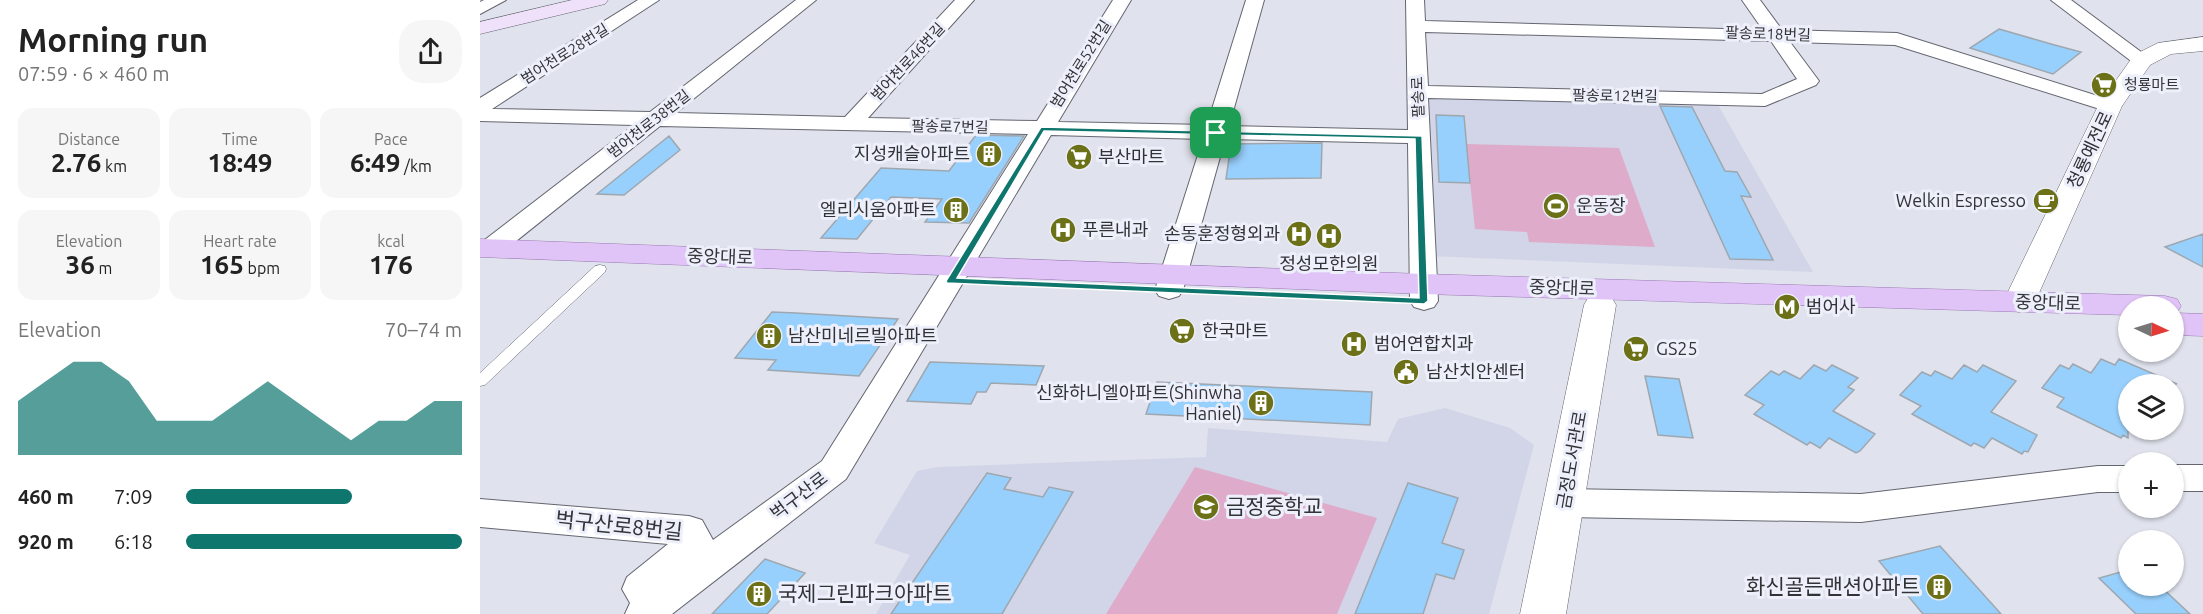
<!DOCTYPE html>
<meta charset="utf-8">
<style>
body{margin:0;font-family:Ubuntu,"Noto Sans KR",sans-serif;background:#f6f6f6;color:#222;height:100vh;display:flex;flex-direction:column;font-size:22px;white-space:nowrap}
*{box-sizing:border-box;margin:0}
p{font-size:20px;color:#767676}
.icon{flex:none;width:33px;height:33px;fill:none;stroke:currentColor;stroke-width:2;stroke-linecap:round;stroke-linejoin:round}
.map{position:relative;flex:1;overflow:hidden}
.panel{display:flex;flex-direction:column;background:#fff;width:480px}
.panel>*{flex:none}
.needle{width:39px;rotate:94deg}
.controls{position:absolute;left:1638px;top:296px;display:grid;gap:12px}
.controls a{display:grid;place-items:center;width:66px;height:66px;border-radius:50%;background:#fff;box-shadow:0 2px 4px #0004;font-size:30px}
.pin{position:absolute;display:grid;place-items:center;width:51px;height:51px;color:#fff;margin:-26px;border-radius:12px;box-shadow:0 3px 9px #0006}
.round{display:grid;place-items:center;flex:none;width:63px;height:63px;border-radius:24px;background:#f6f6f6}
.headline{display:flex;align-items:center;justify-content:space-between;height:102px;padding:0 18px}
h1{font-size:33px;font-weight:700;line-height:45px}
.figures{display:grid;grid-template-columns:repeat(3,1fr);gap:9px;height:102px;padding:6px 18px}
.figures div{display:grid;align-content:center;border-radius:15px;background:#f6f6f6;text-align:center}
.figures b{font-size:26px;font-weight:700}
.figures small{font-size:16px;font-weight:400}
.figures p{font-size:16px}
.chart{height:168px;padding:12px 18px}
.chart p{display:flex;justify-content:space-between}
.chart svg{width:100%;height:108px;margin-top:6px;fill:#0f766e;opacity:.7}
ul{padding:0 18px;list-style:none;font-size:20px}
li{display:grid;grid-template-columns:96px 72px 1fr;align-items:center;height:45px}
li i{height:15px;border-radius:8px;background:#0f766e}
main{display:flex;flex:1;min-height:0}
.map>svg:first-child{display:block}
.built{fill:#d1d5e7}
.green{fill:#deacca}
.building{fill:#98d0fd;stroke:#9ea7af;stroke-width:1.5}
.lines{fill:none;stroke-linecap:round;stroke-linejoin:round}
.service-casing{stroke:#646670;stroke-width:1}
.minor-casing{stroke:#646670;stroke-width:2}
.tertiary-casing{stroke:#646670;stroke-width:1}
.secondary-casing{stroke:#646670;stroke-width:1}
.primary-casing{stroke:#9777b1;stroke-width:1}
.service{fill:#fff;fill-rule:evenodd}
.minor{fill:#fff;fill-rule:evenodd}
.tertiary{fill:#fff;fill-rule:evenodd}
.secondary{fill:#f0e1fb;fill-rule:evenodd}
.primary{fill:#e1c4f7;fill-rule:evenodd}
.route{fill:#0f766e;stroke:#fff;stroke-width:1.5;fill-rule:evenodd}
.labels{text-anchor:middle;stroke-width:6;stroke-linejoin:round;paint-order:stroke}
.far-street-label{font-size:15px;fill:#323337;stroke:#edf0fb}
.far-poi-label{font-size:15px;fill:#323337;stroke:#edf0fb;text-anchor:start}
.street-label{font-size:18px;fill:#323337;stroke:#edf0fb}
.poi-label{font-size:18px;fill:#323337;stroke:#edf0fb;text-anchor:start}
.near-poi-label{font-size:21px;fill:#323337;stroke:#edf0fb;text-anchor:start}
.near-street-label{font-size:21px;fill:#323337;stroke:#edf0fb}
</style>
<main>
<section class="panel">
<div class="headline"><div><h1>Morning run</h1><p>07:59 · 6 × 460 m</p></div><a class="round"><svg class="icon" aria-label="share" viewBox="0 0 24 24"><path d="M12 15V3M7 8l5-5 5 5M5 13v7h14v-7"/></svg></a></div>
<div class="figures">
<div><p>Distance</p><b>2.76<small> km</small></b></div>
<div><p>Time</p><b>18:49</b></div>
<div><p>Pace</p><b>6:49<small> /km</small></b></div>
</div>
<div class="figures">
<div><p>Elevation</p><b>36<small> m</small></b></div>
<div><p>Heart rate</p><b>165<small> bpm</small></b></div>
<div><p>kcal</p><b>176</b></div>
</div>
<div class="chart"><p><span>Elevation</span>70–74 m</p>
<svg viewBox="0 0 160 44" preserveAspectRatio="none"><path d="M0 44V22L10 14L20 6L30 6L40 14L50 30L60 30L70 30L80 22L90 14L100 22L110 30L120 38L130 30L140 30L150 22L160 22V44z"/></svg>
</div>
<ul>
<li><b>460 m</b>7:09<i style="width:60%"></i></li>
<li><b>920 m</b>6:18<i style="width:100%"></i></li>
</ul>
</section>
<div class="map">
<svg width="1723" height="614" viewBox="0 0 1723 614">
<rect width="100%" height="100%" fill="#e0e2ed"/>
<path class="built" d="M946,94L1237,103L1333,272L949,256L953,185L947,182Z
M965,408L1030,428L1054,445L1009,614H396L430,555L394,543L437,471L458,467L726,457L728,428L907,442L918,419Z"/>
<path class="green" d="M986,144L1139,148L1175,247L1049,242L1047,232L995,229Z
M715,467L897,518L857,614H626Z"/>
<path class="building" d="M1519,29L1571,44L1601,52L1573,74L1490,48Z
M1180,106L1212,107L1245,171L1257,172L1271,197L1261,196L1293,260L1250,259Z
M956,115L984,116L990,183L959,182Z
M496,135L544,136L489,223L445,222L462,199L411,197L377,239L341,238L401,168L469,171Z
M189,136L200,150L144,195L117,194Z
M842,143L841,178L746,179L751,144Z
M1723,234V267L1685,247Z
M292,312L316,313L418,319L379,376L288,370L296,360L255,358Z
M1621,359L1635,365L1639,359L1697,384H1648V398H1640L1648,401V438L1643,435L1641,438L1577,407L1584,398L1562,388L1580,365L1589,369L1593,364L1611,373Z
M450,362L564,366L556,385L511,383L506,392H497L491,404L427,401Z
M1334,365L1346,371L1352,365L1378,378L1368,387L1374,390L1353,411L1395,434L1380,451L1376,453L1349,438L1340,448L1330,442L1327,445L1274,414L1284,405L1265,395L1291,371L1299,375L1304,371L1320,379Z
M1484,365L1497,372L1503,365L1536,381L1511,412L1557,435L1548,452L1544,451L1542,454L1512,438L1504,448L1494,443L1491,446L1432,414L1441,406L1420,395L1442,372L1451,376L1455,371L1472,379Z
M1165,376L1199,379L1213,438L1178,435Z
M677,382L892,392L890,425L666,414Z
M507,473L531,478L524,489L563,497L569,487L593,492L522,614H411Z
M928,483L978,498L962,543L984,550L974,579L956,574L943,614H875Z
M1460,546L1521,614H1443L1399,561Z
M285,559L325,573L287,614H232Z
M1648,570V585H1679L1710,614H1656L1619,578Z"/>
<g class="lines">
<g class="service-casing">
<path id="service" d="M120,265L125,266L126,269L125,272L5,385L0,386V373L115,266Z"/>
</g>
<g class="minor-casing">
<path id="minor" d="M4,0H26L0,14V2Z
M158,0H179L12,109L170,112L316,0H336L196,113L365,117L475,0H494L388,118L557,121L633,0H651L578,122L727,125L766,0H784L749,126L928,130L926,0H944L945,21L1283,30L1262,0H1280L1302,30L1417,33L1637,102L1641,106L1637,110H1623L1415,45L1310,42L1339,81L1336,85L1285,106L948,98L958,301L954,307L944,310L934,307L930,301L928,143L745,139L703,290L699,296L689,299L679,296L675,290L723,139L571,135L366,479L192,614H145L150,603L142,589L147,577L188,544L0,527V499L209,516L222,520L233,540L342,461L548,134L180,126L20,254L11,256L2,254V242L154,125L0,121V98ZM945,32L1291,41L1317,79L1282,94L948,86Z
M1571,0H1591L1672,60L1669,64H1655Z
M1694,465H1723V491H1694Z
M1618,466H1648V492H1618L1381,522L1084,517L1071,513L1066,503L1071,493L1084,489L1381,494Z"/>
</g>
<g class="tertiary-casing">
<path id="tertiary" d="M1723,37V51L1691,54L1670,65L1642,106L1555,302L1551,309L1539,312L1527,309L1523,302L1618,106L1654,55L1678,43Z
M1120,295L1132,298L1136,305L1086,614H1040L1104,305L1108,298Z"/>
</g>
<g class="secondary-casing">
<path id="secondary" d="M92,0H128L125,4L0,34V22Z"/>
</g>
<g class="primary-casing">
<path id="primary" d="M0,239L943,274L1685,296L1697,299L1701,306L1697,313L1723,314V336L1694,335V306H1648V315L943,294L0,257Z"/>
</g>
<use href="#service" class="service"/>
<use href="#minor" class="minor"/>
<use href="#tertiary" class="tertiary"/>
<use href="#secondary" class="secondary"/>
<use href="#primary" class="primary"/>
</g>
<path class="route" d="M561,127L942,136L948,301L944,304L467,283L466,281ZM564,131L935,139L939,298L477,278Z"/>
<defs>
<g id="supermarket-disc" transform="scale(1.35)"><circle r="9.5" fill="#6c7117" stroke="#edf0fb"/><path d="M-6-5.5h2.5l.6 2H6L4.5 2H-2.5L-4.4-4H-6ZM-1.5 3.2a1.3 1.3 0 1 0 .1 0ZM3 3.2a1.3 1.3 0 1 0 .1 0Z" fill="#fff"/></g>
<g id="building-disc" transform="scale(1.35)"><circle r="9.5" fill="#6c7117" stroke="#edf0fb"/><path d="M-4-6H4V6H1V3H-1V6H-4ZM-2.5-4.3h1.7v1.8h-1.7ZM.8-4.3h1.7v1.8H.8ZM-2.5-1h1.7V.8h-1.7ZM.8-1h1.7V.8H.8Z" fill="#fff"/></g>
<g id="cafe-disc" transform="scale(1.35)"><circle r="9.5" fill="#6c7117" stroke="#edf0fb"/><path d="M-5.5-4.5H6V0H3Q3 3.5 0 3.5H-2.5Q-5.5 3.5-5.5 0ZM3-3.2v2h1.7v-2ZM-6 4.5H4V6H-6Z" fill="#fff"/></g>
<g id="stadium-disc" transform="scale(1.35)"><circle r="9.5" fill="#6c7117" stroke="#edf0fb"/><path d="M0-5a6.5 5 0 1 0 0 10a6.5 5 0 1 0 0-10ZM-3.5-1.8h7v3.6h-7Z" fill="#fff"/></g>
<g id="hospital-disc" transform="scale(1.35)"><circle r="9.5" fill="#6c7117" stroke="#edf0fb"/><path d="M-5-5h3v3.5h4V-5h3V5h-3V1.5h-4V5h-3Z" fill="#fff"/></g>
<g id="metro-disc" transform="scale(1.35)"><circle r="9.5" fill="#6c7117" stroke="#edf0fb"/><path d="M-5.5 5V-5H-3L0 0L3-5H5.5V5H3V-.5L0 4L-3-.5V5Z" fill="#fff"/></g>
<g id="civic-disc" transform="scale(1.35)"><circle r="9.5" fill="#6c7117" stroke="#edf0fb"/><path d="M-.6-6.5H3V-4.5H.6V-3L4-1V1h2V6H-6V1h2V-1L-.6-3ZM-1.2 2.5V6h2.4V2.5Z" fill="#fff"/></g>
<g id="school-disc" transform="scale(1.35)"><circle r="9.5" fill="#6c7117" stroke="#edf0fb"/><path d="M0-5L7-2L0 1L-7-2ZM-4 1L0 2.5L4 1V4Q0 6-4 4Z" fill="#fff"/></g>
</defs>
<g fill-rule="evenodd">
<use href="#supermarket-disc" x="1624" y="85"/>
<use href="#building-disc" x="509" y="154"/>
<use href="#supermarket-disc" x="599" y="157"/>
<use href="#cafe-disc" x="1566" y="201"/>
<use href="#stadium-disc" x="1076" y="206"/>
<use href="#building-disc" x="476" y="210"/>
<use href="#hospital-disc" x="583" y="230"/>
<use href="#hospital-disc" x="819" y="234"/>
<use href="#hospital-disc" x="849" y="236"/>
<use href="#metro-disc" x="1307" y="307"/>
<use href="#supermarket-disc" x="702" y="331"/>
<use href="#building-disc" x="289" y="336"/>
<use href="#hospital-disc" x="874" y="344"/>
<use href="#supermarket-disc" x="1156" y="349"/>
<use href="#civic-disc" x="926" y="372"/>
<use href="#building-disc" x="781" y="403"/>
<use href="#school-disc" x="726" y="507"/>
<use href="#building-disc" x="1459" y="587"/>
<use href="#building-disc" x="279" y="594"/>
</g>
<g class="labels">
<g class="far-street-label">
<text transform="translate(1288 34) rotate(2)" y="5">팔송로18번길</text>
<text transform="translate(85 54) rotate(-32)" y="5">범어천로28번길</text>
<text transform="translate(428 62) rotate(-47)" y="5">범어천로46번길</text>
<text transform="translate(601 64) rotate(-58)" y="5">범어천로52번길</text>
<text transform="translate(1135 96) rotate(1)" y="5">팔송로12번길</text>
<text transform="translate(938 97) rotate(-92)" y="5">팔송로</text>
<text transform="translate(169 124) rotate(-38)" y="5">범어천로38번길</text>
<text transform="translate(470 127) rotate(1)" y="5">팔송로7번길</text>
</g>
<g class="far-poi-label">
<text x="1644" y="90">청룡마트</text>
</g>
<g class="street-label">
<text transform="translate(1610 150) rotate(-65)" y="6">청룡예전로</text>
<text transform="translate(240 257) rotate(2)" y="6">중앙대로</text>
<text transform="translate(1082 288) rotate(2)" y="6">중앙대로</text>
<text transform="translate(1568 303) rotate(2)" y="6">중앙대로</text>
<text transform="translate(1092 460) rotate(-80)" y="6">금정도서관로</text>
<text transform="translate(319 496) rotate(-37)" y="6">벅구산로</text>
</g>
<g class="poi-label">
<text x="490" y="160" text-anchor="end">지성캐슬아파트</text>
<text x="618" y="163">부산마트</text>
<text x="1546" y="207" text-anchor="end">Welkin Espresso</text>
<text x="1096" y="212">운동장</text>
<text x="456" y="216" text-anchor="end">엘리시움아파트</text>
<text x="602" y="236">푸른내과</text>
<text x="800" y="240" text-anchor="end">손동훈정형외과</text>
<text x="849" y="270" text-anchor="middle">정성모한의원</text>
<text x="1326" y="313">범어사</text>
<text x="722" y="337">한국마트</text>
<text x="308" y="342">남산미네르빌아파트</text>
<text x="894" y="350">범어연합치과</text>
<text x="1176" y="355">GS25</text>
<text x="946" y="378">남산치안센터</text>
<text x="762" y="399" text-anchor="end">신화하니엘아파트(Shinwha<tspan x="762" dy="21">Haniel)</tspan></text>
</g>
<g class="near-poi-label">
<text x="746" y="514">금정중학교</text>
<text x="1440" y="594" text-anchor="end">화신골든맨션아파트</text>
<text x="298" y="601">국제그린파크아파트</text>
</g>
<g class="near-street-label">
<text transform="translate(139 526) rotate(6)" y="7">벅구산로8번길</text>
</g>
</g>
</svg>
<div class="controls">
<a><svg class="needle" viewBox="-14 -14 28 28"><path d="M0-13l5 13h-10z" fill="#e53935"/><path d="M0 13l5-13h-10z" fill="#767676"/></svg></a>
<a><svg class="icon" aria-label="layers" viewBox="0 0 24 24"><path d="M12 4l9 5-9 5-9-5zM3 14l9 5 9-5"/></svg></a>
<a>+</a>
<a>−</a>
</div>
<div class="pin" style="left:736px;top:133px;background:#1e9e55"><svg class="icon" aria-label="arrive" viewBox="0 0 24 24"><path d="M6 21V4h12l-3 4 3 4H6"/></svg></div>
</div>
</main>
